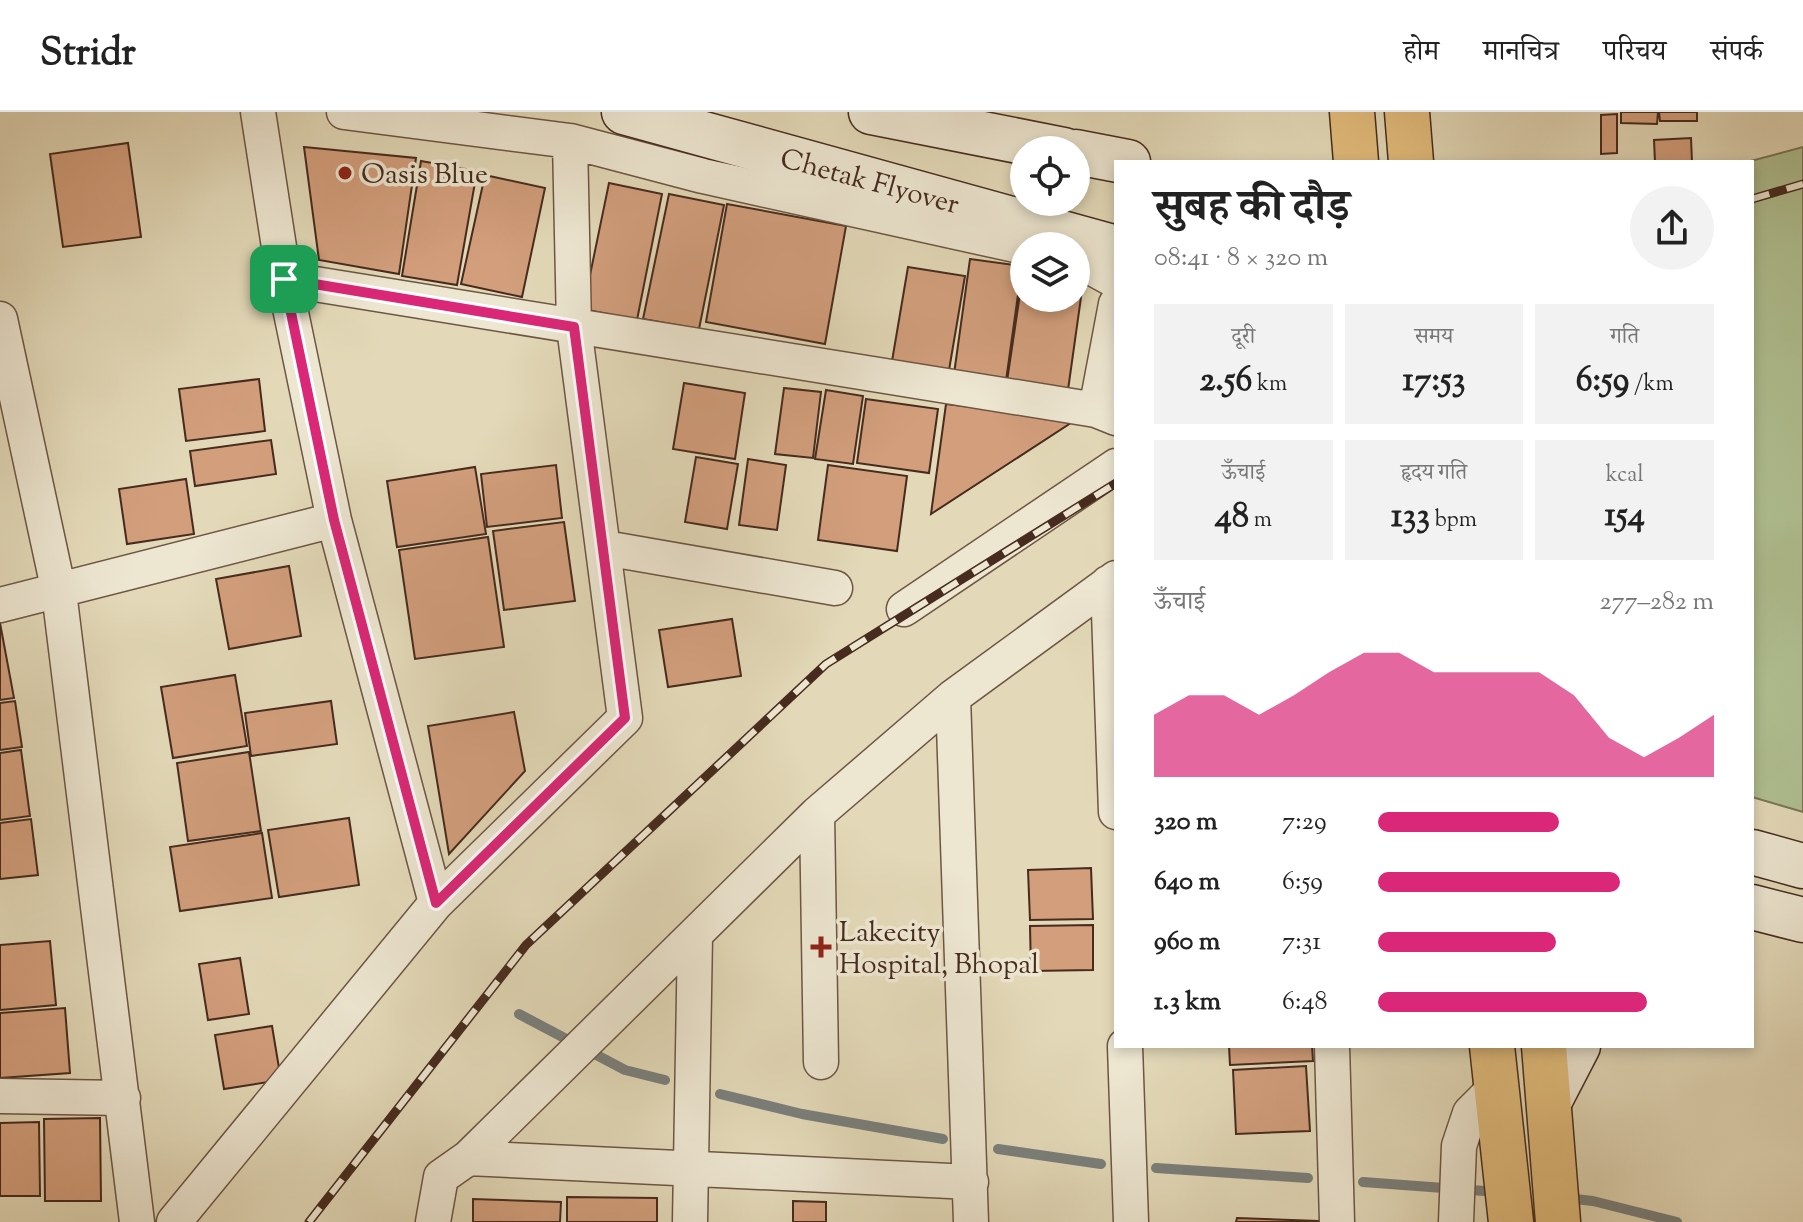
<!DOCTYPE html>
<html lang="hi">
<meta charset="utf-8">
<style>
body{margin:0;font-family:"Sorts Mill Goudy","Noto Serif Devanagari",serif;background:#f2f2f2;color:#222;height:100vh;display:flex;flex-direction:column;font-size:30px;white-space:nowrap}
*{box-sizing:border-box;margin:0}
p{font-size:26px;color:#767676}
.icon{flex:none;width:44px;height:44px;fill:none;stroke:currentColor;stroke-width:2;stroke-linecap:round;stroke-linejoin:round}
.map{position:relative;flex:1;overflow:hidden}
.drawer{position:absolute;left:1114px;top:48px;width:640px;height:888px;display:flex;flex-direction:column;background:#fff;border-radius:0px;box-shadow:0 4px 12px #0003}
.drawer>*{flex:none}
.controls{position:absolute;left:1010px;top:24px;display:grid;gap:16px}
.controls a{display:grid;place-items:center;width:80px;height:80px;border-radius:50%;background:#fff;box-shadow:0 4px 12px #0003;font-size:40px}
.pin{position:absolute;display:grid;place-items:center;width:68px;height:68px;color:#fff;margin:-34px;border-radius:16px;box-shadow:0 4px 12px #0006}
.round{display:grid;place-items:center;flex:none;width:84px;height:84px;border-radius:42px;background:#f2f2f2}
.summary{display:flex;align-items:center;justify-content:space-between;height:136px;padding:0 40px}
h1{font-size:44px;font-weight:700;line-height:60px}
.figures{display:grid;grid-template-columns:repeat(3,1fr);gap:12px;height:136px;padding:8px 40px}
.figures div{display:grid;align-content:center;border-radius:0px;background:#f2f2f2;text-align:center}
.figures b{font-size:34px;font-weight:700}
.figures small{font-size:22px;font-weight:400}
.figures p{font-size:22px}
.chart{height:224px;padding:16px 40px}
.chart p{display:flex;justify-content:space-between}
.chart svg{width:100%;height:144px;margin-top:8px;fill:#db2777;opacity:.7}
ul{padding:0 40px;list-style:none;font-size:26px}
li{display:grid;grid-template-columns:128px 96px 1fr;align-items:center;height:60px}
li i{height:20px;border-radius:10px;background:#db2777}
header{display:flex;align-items:center;gap:48px;box-sizing:border-box;height:112px;padding:0 40px;background:#fff;border-bottom:2px solid #e0e0e0}
header strong{font-size:38px}
nav{display:flex;gap:44px;margin-inline-start:auto;font-size:28px}
.map>svg:first-child{display:block}
.green{fill:#b0c092;stroke:#7b7658;stroke-width:2}
.lines{fill:none;stroke-linecap:round;stroke-linejoin:round}
.stream{stroke:#7a7f7c;stroke-width:10}
.building{fill:#d29e7c;stroke:#462b1e;stroke-width:2}
.street-casing{stroke:#6d5644;stroke-width:37}
.secondary-casing{stroke:#462b1e;stroke-width:47}
.primary-casing{stroke:#462b1e;stroke-width:47}
.street{stroke:#ede6d1;stroke-width:34}
.secondary{stroke:#ede6d1;stroke-width:44}
.primary{stroke:#e2bc7c;stroke-width:44}
.rail-casing{stroke:#462b1e;stroke-width:9}
.rail{stroke:#ede6d1;stroke-width:6;stroke-dasharray:18;stroke-linecap:butt}
.route-casing{stroke:#fff;stroke-width:16}
.route{stroke:#db2777;stroke-width:10}
.poi-dot{fill:#8f2418;stroke:#ede6d1;stroke-width:3}
.labels{text-anchor:middle;stroke-width:7;stroke-linejoin:round;paint-order:stroke}
.poi-label{font-size:28px;fill:#462b1e;stroke:#ede6d1;text-anchor:start}
.street-label{font-size:28px;fill:#462b1e;stroke:#ede6d1}
</style>
<header>
<strong>Stridr</strong>
<nav><a>होम</a><a>मानचित्र</a><a>परिचय</a><a>संपर्क</a></nav>
</header>
<div class="map">
<svg width="1803" height="1110" viewBox="0 0 1803 1110">
<rect width="100%" height="100%" fill="#e3d9b8"/>
<filter id="stains"><feTurbulence type="fractalNoise" baseFrequency=".0025" numOctaves="4"/><feColorMatrix values="0 0 0 0 .2 0 0 0 0 .09 0 0 0 0 .02 0 0 0 .5 -.17"/></filter>
<radialGradient id="worn" r=".72"><stop offset=".6" stop-color="#630" stop-opacity="0"/><stop offset="1" stop-color="#630" stop-opacity=".3"/></radialGradient>
<path class="green" d="M1803,35V700L1752,685V50H1747Z"/>
<g class="lines">
<path class="stream" d="M519,902L625,958L665,968
M720,982L802,1002L943,1027
M998,1037L1101,1052
M1156,1056L1308,1066
M1363,1070L1498,1080
M1566,1086L1593,1089L1677,1110"/>
</g>
<path class="building" d="M1621,0H1658L1657,12L1621,11Z
M1659,0H1697V9H1660Z
M1617,2V41L1601,42V3Z
M1691,26L1692,50H1655L1654,28Z
M128,31L141,125L63,135L50,42Z
M304,35L416,46L399,162L319,148Z
M421,49L477,59L457,173L402,164Z
M485,63L545,76L522,185L461,172Z
M609,71L662,82L637,208L583,197Z
M669,82L724,93L699,217L643,207Z
M727,92L846,114L825,232L706,210Z
M970,147L1022,154L1006,269L954,262Z
M908,155L965,164L948,264L891,255Z
M1023,162L1024,186H1076V170L1083,171L1068,278L1007,269Z
M259,267L265,319L186,329L179,277Z
M684,271L745,281L735,347L673,337Z
M784,276L821,280L813,346L775,342Z
M826,278L863,284L853,352L815,347Z
M866,287L938,297L929,361L857,351Z
M946,292L1077,307L931,402Z
M271,328L276,362L195,374L190,339Z
M696,345L738,352L727,417L685,410Z
M748,347L786,353L777,418L739,413Z
M556,353L562,406L487,415L481,362Z
M828,353L907,364L897,439L818,428Z
M475,355L486,422L397,435L387,369Z
M186,367L194,422L127,432L119,377Z
M564,410L575,489L504,498L493,419Z
M488,425L504,535L415,547L399,438Z
M289,454L301,524L229,537L216,467Z
M732,507L741,564L668,575L659,518Z
M0,511L14,586L0,588Z
M235,563L247,634L173,646L161,575Z
M15,589L22,635L0,638V591Z
M331,589L337,632L251,644L245,601Z
M514,600L525,659L449,742L428,614Z
M21,638L30,704L0,708V641Z
M249,640L261,719L188,729L177,651Z
M349,706L359,773L279,785L268,718Z
M31,707L38,763L0,767V711Z
M262,721L272,786L180,799L170,735Z
M1091,756L1093,807L1030,808L1028,758Z
M1093,813V858L1031,859L1030,814Z
M50,829L56,893L0,898V833Z
M240,846L249,902L208,908L199,852Z
M65,896L70,961L0,966V901Z
M272,914L281,968L224,977L215,923Z
M1229,934H1312L1313,949L1230,953Z
M1306,954L1310,1019L1236,1022L1233,958Z
M100,1006L101,1089H45L44,1007Z
M39,1010L40,1084H0V1011Z
M567,1085L657,1086V1110H567Z
M473,1087L561,1090L560,1110H473Z
M793,1089L826,1090V1110H793Z
M1237,1106L1318,1109V1110H1236Z"/>
<g class="lines">
<g class="street-casing">
<path id="street" d="M258,0L284,167L334,408L436,791
M344,0L570,29L703,64L1024,135
M1076,147L1116,169
M284,167L1096,298L1116,306
M0,207L59,480L137,1110
M1096,298L1116,192
M605,436L835,476
M1108,471L1116,700
M0,493L334,408
M904,497L1116,354
M953,585L971,1110
M817,702L821,950
M1125,934L1131,1110
M1332,934L1337,1110
M0,984L123,986
M468,1046L971,1070
M174,1110L436,791L625,606L574,215L570,29
M433,1110L441,1065L468,1046L817,702L953,585L1116,466
M690,1110L695,824
M1456,1110L1459,1034L1470,1001L1496,975"/>
</g>
<g class="secondary-casing">
<path id="secondary" d="M624,0L1116,136
M871,0L1064,38
M1076,40L1128,50
M1752,740L1803,754
M1752,795L1803,808
M1549,990L1578,934"/>
</g>
<g class="primary-casing">
<path id="primary" d="M1352,0L1356,50
M1407,0L1411,50
M1492,934L1511,1110
M1544,934L1558,1110"/>
</g>
<use href="#street" class="street"/>
<use href="#secondary" class="secondary"/>
<use href="#primary" class="primary"/>
<g class="rail-casing">
<path id="rail" d="M1752,87L1803,72
M309,1110L526,833L826,552L1116,371"/>
</g>
<use href="#rail" class="rail"/>
</g>
<g class="lines">
<g class="route-casing">
<path id="route" d="M284,167L574,215L625,606L436,791L334,408Z"/>
</g>
<use href="#route" class="route"/>
</g>
<g class="poi-dot">
<circle cx="345" cy="61" r="8"/>
<path d="M817 823h8v8h8v8h-8v8h-8v-8h-8v-8h8z"/>
</g>
<g class="labels">
<g class="poi-label">
<text x="361" y="71">Oasis Blue</text>
<text x="839" y="829">Lakecity<tspan x="839" dy="32">Hospital, Bhopal</tspan></text>
</g>
<g class="street-label">
<text transform="translate(870 68) rotate(15)" y="10">Chetak Flyover</text>
</g>
</g>
<rect width="100%" height="100%" filter="url(#stains)"/>
<rect width="100%" height="100%" fill="url(#worn)"/>
</svg>
<div class="controls">
<a><svg class="icon" aria-label="locate" viewBox="0 0 24 24"><circle cx="12" cy="12" r="6"/><path d="M12 2v4M12 18v4M2 12h4M18 12h4"/></svg></a>
<a><svg class="icon" aria-label="layers" viewBox="0 0 24 24"><path d="M12 4l9 5-9 5-9-5zM3 14l9 5 9-5"/></svg></a>
</div>
<div class="pin" style="left:284px;top:167px;background:#1e9e55"><svg class="icon" aria-label="arrive" viewBox="0 0 24 24"><path d="M6 21V4h12l-3 4 3 4H6"/></svg></div>
<section class="drawer">
<div class="summary"><div><h1>सुबह की दौड़</h1><p>08:41 · 8 × 320 m</p></div><a class="round"><svg class="icon" aria-label="share" viewBox="0 0 24 24"><path d="M12 15V3M7 8l5-5 5 5M5 13v7h14v-7"/></svg></a></div>
<div class="figures">
<div><p>दूरी</p><b>2.56<small> km</small></b></div>
<div><p>समय</p><b>17:53</b></div>
<div><p>गति</p><b>6:59<small> /km</small></b></div>
</div>
<div class="figures">
<div><p>ऊँचाई</p><b>48<small> m</small></b></div>
<div><p>हृदय गति</p><b>133<small> bpm</small></b></div>
<div><p>kcal</p><b>154</b></div>
</div>
<div class="chart"><p><span>ऊँचाई</span>277–282 m</p>
<svg viewBox="0 0 160 44" preserveAspectRatio="none"><path d="M0 44V25L10 19L20 19L30 25L40 19L50 12L60 6L70 6L80 12L90 12L100 12L110 12L120 19L130 32L140 38L150 32L160 25V44z"/></svg>
</div>
<ul>
<li><b>320 m</b>7:29<i style="width:54%"></i></li>
<li><b>640 m</b>6:59<i style="width:72%"></i></li>
<li><b>960 m</b>7:31<i style="width:53%"></i></li>
<li><b>1.3 km</b>6:48<i style="width:80%"></i></li>
</ul>
</section>
</div>
